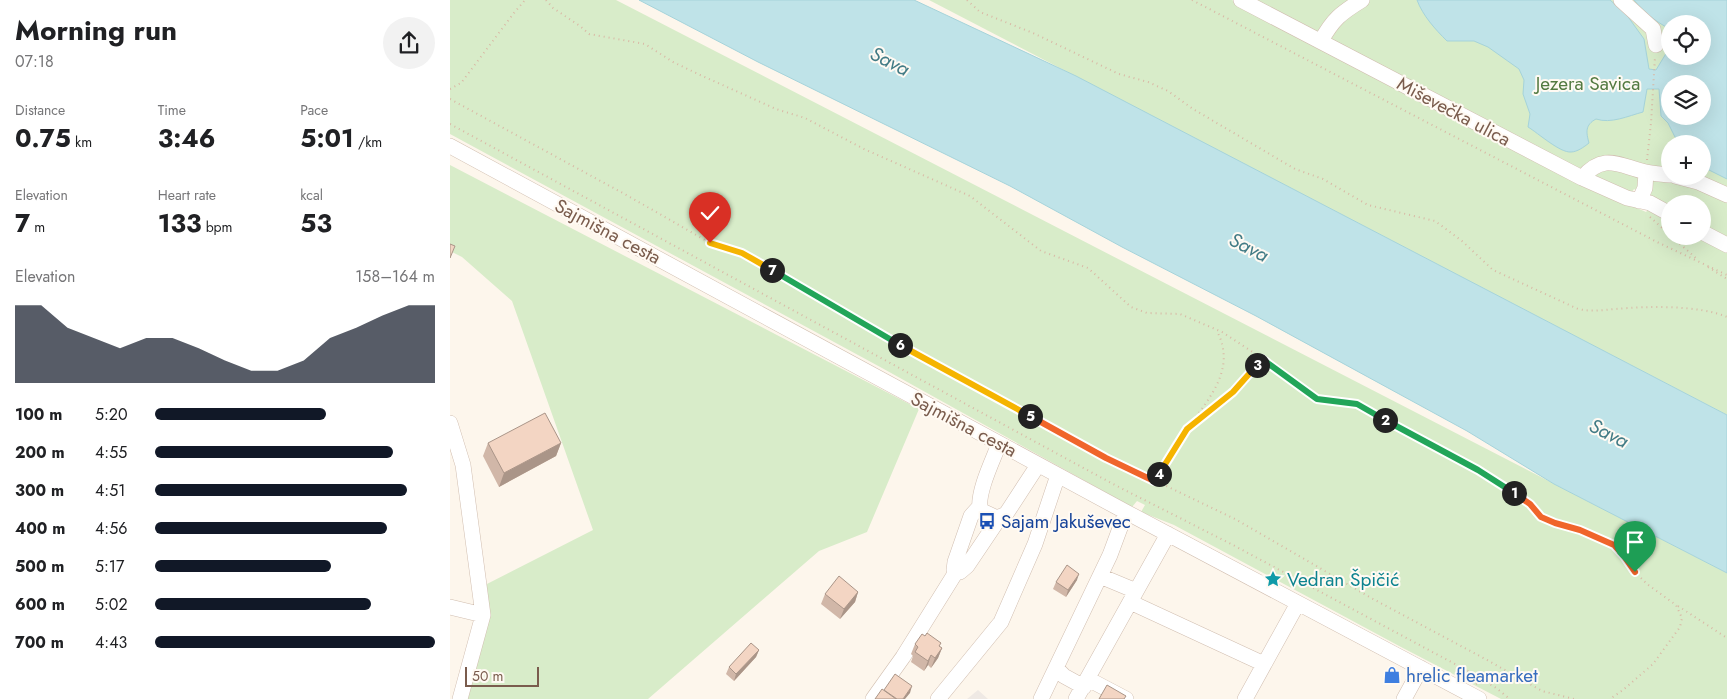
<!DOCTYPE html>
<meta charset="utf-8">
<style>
body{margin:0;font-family:Jost,sans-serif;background:#f2f2f2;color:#202124;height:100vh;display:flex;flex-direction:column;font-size:19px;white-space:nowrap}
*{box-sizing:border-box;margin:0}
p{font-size:16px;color:#757577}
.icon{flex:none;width:28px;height:28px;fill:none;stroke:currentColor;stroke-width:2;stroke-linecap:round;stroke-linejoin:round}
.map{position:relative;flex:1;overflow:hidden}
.details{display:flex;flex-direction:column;background:#fff;width:450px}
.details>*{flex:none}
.controls{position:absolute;left:1211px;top:15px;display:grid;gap:10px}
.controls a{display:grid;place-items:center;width:50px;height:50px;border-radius:50%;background:#fff;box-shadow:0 5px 20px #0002;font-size:25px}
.scale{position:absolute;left:15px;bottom:12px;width:74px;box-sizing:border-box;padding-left:5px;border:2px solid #7a5c4d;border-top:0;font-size:14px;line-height:18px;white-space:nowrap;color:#7a5c4d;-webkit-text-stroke:4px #fffaf3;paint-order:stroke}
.pin{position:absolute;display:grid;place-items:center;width:42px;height:42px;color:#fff;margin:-51px -21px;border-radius:50% 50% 50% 0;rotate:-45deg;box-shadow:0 0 5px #0007}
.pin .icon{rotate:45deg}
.km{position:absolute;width:25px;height:25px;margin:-12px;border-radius:50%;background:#222;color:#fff;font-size:14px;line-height:25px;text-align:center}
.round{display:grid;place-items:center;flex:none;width:52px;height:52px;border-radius:26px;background:#f2f2f2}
.summary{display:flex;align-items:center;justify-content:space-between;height:85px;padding:0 15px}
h1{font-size:28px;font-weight:700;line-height:38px}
.metrics{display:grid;grid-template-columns:repeat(3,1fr);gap:8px;height:85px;padding:5px 15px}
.metrics div{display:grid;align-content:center}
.metrics b{font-size:25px;font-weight:700}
.metrics small{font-size:14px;font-weight:400}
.metrics p{font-size:14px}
.chart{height:140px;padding:10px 15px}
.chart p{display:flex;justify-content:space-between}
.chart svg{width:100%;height:90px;margin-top:5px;fill:#111827;opacity:.7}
ul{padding:0 15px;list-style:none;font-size:16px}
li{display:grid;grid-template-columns:80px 60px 1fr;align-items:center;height:38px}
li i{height:12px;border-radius:6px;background:#111827}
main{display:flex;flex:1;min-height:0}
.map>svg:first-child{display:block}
.industrial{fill:#efe9e4}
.green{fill:#d8ecc9;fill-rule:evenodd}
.water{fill:#bfe3e8;stroke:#a5d3da;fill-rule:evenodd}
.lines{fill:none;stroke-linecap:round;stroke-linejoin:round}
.minor-casing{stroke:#d1beb0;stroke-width:16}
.path{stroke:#d9b8a5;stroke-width:2;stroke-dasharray:1 4;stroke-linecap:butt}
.minor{stroke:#fff;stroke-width:15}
.wall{fill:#d1b7a8}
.shaded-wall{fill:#aa9588}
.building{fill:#f3d5c3;stroke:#aa9588}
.split-1-casing{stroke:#fff;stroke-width:10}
.split-2-casing{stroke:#fff;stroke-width:10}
.split-3-casing{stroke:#fff;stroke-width:10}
.split-4-casing{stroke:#fff;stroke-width:10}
.split-5-casing{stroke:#fff;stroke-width:10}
.split-6-casing{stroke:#fff;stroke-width:10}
.split-7-casing{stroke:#fff;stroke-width:10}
.split-8-casing{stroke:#fff;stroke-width:10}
.split-1{stroke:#f0652b;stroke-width:6}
.split-2{stroke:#22a559;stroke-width:6}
.split-3{stroke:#22a559;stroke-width:6}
.split-4{stroke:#f5b400;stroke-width:6}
.split-5{stroke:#f0652b;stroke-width:6}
.split-6{stroke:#f5b400;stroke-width:6}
.split-7{stroke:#22a559;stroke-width:6}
.split-8{stroke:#f5b400;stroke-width:6}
.labels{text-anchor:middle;stroke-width:4;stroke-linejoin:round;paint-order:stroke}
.park-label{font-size:19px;fill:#537a41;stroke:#fffaf3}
.street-label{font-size:19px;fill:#7a5c4d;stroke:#fffaf3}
.transit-label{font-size:19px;fill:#164399;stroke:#fffaf3;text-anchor:start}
.culture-label{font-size:19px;fill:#0d838f;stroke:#fffaf3;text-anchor:start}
.shop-label{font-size:19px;fill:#366cbe;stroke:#fffaf3;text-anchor:start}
.water-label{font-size:20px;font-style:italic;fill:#437c86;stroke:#fffaf3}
</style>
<main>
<section class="details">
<div class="summary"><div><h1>Morning run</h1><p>07:18</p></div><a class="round"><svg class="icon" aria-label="share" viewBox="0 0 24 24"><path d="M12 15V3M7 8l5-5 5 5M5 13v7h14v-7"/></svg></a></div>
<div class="metrics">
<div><p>Distance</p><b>0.75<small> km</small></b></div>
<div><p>Time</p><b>3:46</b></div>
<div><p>Pace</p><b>5:01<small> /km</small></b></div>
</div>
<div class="metrics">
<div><p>Elevation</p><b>7<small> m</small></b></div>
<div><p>Heart rate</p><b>133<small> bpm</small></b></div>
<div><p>kcal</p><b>53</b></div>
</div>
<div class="chart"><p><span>Elevation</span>158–164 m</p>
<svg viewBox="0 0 160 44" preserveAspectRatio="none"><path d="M0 44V6L10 6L20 17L30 22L40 27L50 22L60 22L70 27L80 33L90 38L100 38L110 33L120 22L130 17L140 11L150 6L160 6V44z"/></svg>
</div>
<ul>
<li><b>100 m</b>5:20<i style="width:61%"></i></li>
<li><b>200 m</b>4:55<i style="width:85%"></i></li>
<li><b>300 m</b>4:51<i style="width:90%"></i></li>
<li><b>400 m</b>4:56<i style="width:83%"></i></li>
<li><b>500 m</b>5:17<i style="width:63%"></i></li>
<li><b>600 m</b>5:02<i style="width:77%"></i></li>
<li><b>700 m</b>4:43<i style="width:100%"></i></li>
</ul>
</section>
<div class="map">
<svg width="1277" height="699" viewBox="0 0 1277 699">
<rect width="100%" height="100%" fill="#fdf6ec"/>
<path class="industrial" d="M528,690L538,699H517Z"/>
<path class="green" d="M0,0H166L1277,573V699H1051L951,647L724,525L691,512L695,505L687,501L682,507L432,368L0,134Z
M479,0H782L1039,133L1137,186L1196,212L1199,209L1220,220V236H1251L1277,250V415Z
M800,0H1277V240L1253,227L1252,204H1220V208L1184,189L1180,195ZM1220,24H1252V56H1220ZM1220,84H1252V116H1220ZM1220,144H1252V176H1220Z
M0,165L469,409L417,532L369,551L198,699H10L33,586L143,530L62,301L12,257L0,251Z"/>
<path class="water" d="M189,0H464L626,76L1277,415V573L1104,484L1017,431L806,316L672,247L560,186L308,62Z
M967,0H1160L1176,14L1194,39L1199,69L1206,70L1220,47V56H1252V24H1220V29C1206,22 1194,12 1184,0H1277V179L1255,168L1253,164L1252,144H1234L1225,137L1218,123L1211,116L1209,89H1197L1193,112C1178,116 1161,124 1146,119C1135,125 1136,132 1139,143C1134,147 1127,152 1121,152C1110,153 1088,133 1078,127L1080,114L1073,94L1074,80L1069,69L1038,47L1024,41H997C985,29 973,16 967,0ZM1220,84H1252V116H1220Z"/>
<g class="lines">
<g class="minor-casing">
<path id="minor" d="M791,0L1132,178L1177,198L1200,203L1220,214
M1171,0L1203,29L1206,45
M871,41C883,19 891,13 912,0
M0,146L676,512L1029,699
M1225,176L1248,182L1277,195
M1132,178C1154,152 1169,166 1196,172C1204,174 1212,174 1220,175
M1189,201L1195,188L1196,172
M1252,232L1277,245
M0,423L13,465L33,615L10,699
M549,444C543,460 527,492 530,510L547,518L556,514L588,465
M530,506L521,516L505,562L504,570L506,572H510L517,566L550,517
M650,576L686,591
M680,602L814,664
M0,607L33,615
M606,668L614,676L634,687
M638,679L676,699
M423,699L453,657L506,572
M488,699L551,622L585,544L608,475
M591,699L660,555L676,512
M626,699L718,534
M795,699L848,603
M954,699L971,668"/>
</g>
<path class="path" d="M96,0L103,8L130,26L139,34L195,44L223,62L248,74L326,109L355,118L414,149L520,196L591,251L638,268L681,307L697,313L730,314L772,332L824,366L867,399L907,404L1029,470L1080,504L1091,517L1105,523L1130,530L1164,545L1174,555L1185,572L1197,584L1226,605L1232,618L1230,627L1203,664L1173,690L1160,699
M517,0L530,12L583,33L669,74L698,82L718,91L743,109L845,169L873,179L918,205L985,221L1012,241L1043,270L1128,309C1142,312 1152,310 1166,309C1197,306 1249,305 1277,317
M742,0L1207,242L1277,275
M0,89L11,83L64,13L75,0
M0,99L180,197L260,243L292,253L374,299L463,353L656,457L787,520L923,599L1039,661L1092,691L1124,699
M0,124L663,484L783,545L1031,678L1032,682
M1197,160L1201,123L1205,57
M1200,217L1248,260
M1258,267L1277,279
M740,425C761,396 786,368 767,331
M704,481L737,429L783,392L813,359
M1228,606L1277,638
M1026,684C1039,678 1050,692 1060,699"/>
<use href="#minor" class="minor"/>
</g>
<path class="wall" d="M38,443H111L106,456L49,487L33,456Z
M627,580L616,597L603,589L606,582Z
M408,592L405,602L390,619L371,604L375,594Z
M475,636L491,643L489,646L492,648L488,658L481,668L478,665L474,671L461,662L463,656L461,654L465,644Z
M309,650L306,657L284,681L276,674L279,667Z"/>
<path class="shaded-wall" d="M111,443L106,456L49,487L54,473Z
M629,574L627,580L616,597L618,590Z
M408,592L405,602L390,619L394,609Z
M492,648L488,658L481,668L485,658Z
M309,650L306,657L284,681L286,674Z
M481,655L478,665L474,671L478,661Z
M462,686L460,693L455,699H453Z"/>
<path class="building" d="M0,244L5,246L0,258Z
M95,413L111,443L54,473L38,443Z
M617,565L629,574L618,590L606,582Z
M389,576L408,592L394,609L375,594Z
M477,633L491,643L489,646L492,648L485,658L481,655L478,661L465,652L468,647L465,644L472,634L475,636Z
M301,643L309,650L286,674L279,667Z
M445,674L462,686L453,699H447L434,690Z
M657,685L676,696L674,699H649Z
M432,689L446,699H425Z"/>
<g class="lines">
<g class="split-1-casing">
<path id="split-1" d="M1064,493L1080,504L1091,517L1105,523L1130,530L1164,545L1174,556L1185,572"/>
</g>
<g class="split-2-casing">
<path id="split-2" d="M935,420L1028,470L1064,493"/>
</g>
<g class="split-3-casing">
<path id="split-3" d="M807,365L812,359L867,399L907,404L935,420"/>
</g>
<g class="split-4-casing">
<path id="split-4" d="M709,474L737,429L783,392L807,365"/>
</g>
<g class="split-5-casing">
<path id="split-5" d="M580,416L656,458L704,481L709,474"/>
</g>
<g class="split-6-casing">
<path id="split-6" d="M450,345L580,416"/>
</g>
<g class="split-7-casing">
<path id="split-7" d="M322,270L450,345"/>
</g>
<g class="split-8-casing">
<path id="split-8" d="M260,243L292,253L322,270"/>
</g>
<use href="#split-1" class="split-1"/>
<use href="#split-2" class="split-2"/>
<use href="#split-3" class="split-3"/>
<use href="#split-4" class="split-4"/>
<use href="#split-5" class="split-5"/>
<use href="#split-6" class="split-6"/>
<use href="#split-7" class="split-7"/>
<use href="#split-8" class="split-8"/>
</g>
<defs>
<g id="bus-bare" transform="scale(1.35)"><path d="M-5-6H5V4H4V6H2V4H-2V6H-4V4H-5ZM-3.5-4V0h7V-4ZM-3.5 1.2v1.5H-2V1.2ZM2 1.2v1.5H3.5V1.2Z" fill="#1a4fb4" stroke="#fffaf3" stroke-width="2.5" paint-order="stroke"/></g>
<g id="sight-bare" transform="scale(1.35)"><path d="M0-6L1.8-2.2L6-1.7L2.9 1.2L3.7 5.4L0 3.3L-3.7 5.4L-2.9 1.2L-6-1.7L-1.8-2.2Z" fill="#0f9aa8" stroke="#fffaf3" stroke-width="2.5" paint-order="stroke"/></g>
<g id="shop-bare" transform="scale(1.35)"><path d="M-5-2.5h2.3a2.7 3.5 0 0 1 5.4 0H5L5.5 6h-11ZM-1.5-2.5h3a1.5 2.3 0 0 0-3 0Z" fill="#3f7fe0" stroke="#fffaf3" stroke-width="2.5" paint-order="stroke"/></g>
</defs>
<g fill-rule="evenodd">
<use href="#bus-bare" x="537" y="521"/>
<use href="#sight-bare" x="823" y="579"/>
<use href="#shop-bare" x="942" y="675"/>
</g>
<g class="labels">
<g class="park-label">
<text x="1138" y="90">Jezera Savica</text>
</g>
<g class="street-label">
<text transform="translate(1004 111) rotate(28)" y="7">Miševečka ulica</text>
<text transform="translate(158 231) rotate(28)" y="7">Sajmišna cesta</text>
<text transform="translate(514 424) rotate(28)" y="7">Sajmišna cesta</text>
</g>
<g class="transit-label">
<text x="551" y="528">Sajam Jakuševec</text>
</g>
<g class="culture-label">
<text x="837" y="586">Vedran Špičić</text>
</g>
<g class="shop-label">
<text x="956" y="682">hrelic fleamarket</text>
</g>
<g class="water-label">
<text transform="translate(440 61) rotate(27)" y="7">Sava</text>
<text transform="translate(799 247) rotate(27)" y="7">Sava</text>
<text transform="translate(1159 433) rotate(27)" y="7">Sava</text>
</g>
</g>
</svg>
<div class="controls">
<a><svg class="icon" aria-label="locate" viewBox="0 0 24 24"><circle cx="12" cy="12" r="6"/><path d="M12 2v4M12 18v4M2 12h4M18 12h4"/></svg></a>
<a><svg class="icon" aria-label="layers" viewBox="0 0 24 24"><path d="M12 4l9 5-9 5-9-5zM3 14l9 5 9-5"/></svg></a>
<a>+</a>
<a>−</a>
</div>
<div class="scale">50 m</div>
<div class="pin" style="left:1185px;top:572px;background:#1e9e55"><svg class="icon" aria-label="arrive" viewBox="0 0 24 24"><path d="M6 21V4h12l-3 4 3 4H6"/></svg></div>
<div class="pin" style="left:260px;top:243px;background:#d93025"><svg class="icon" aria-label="check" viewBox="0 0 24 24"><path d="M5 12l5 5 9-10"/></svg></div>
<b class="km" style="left:1064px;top:493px">1</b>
<b class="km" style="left:935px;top:420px">2</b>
<b class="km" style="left:807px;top:365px">3</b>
<b class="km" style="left:709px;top:474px">4</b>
<b class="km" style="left:580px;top:416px">5</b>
<b class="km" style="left:450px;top:345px">6</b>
<b class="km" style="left:322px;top:270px">7</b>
</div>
</main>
